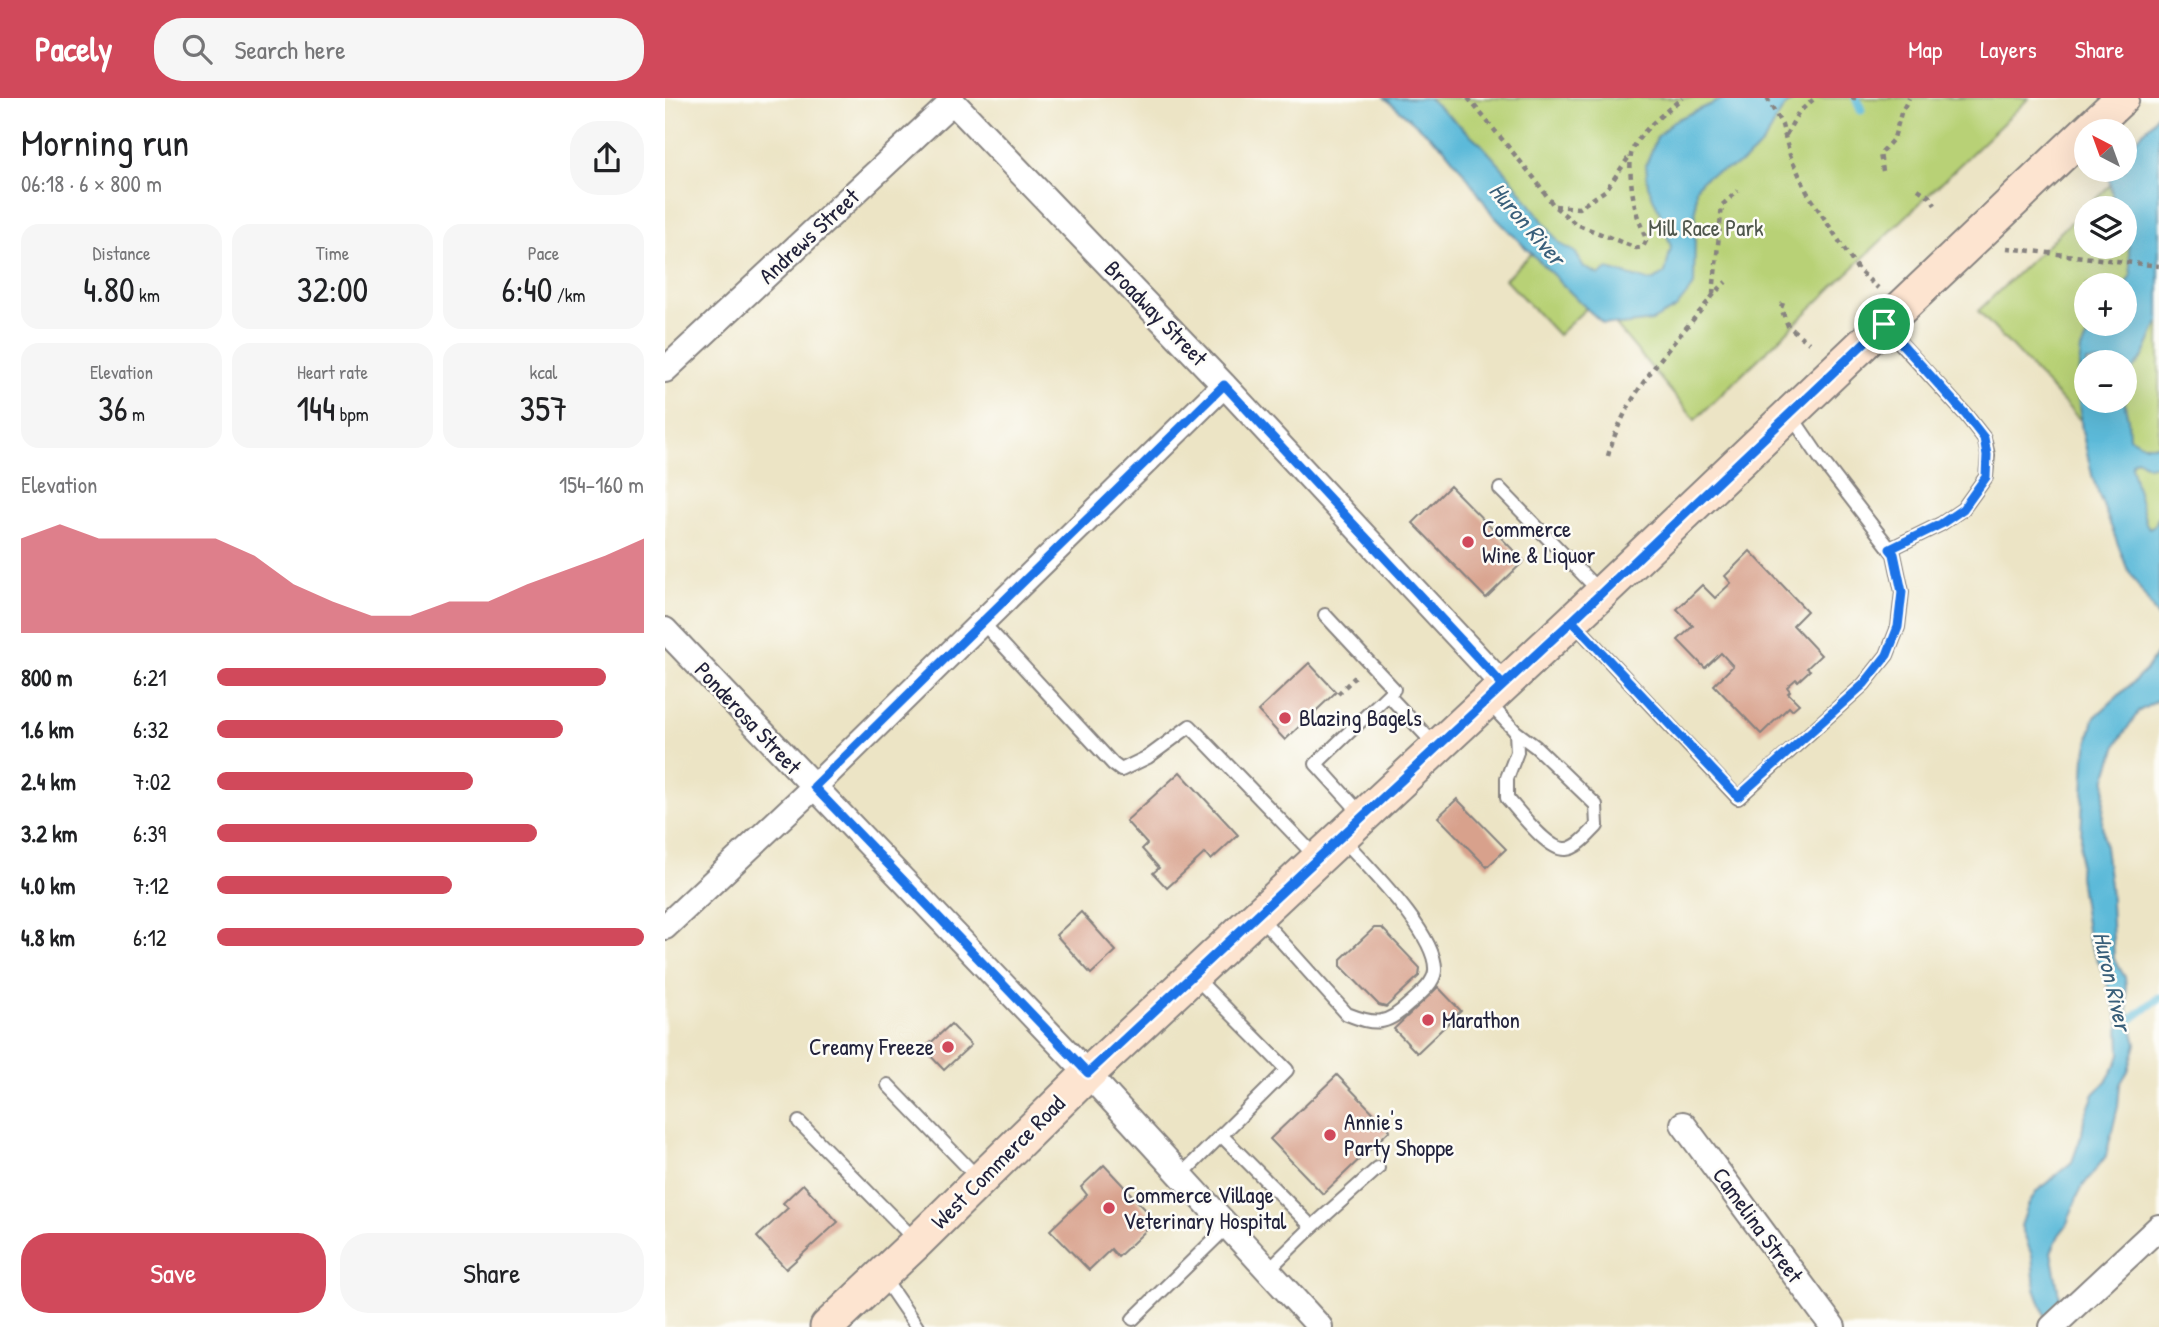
<!DOCTYPE html>
<meta charset="utf-8">
<style>
body{margin:0;font-family:"Patrick Hand",sans-serif;background:#f6f6f6;color:#202124;height:100vh;display:flex;flex-direction:column;font-size:26px;white-space:nowrap}
*{box-sizing:border-box;margin:0}
p{font-size:23px;color:#757577}
.icon{flex:none;width:38px;height:38px;fill:none;stroke:currentColor;stroke-width:2;stroke-linecap:round;stroke-linejoin:round}
.map{position:relative;flex:1;overflow:hidden}
.sheet{display:flex;flex-direction:column;background:#fff;width:665px}
.sheet>*{flex:none}
.needle{width:46px;rotate:319deg}
.fabs{position:absolute;left:1409px;top:21px;display:grid;gap:14px}
.fabs a{display:grid;place-items:center;width:63px;height:63px;border-radius:50%;background:#fff;box-shadow:0 7px 28px #0002;font-size:35px}
.pin{position:absolute;display:grid;place-items:center;width:60px;height:60px;color:#fff;margin:-30px;border:4px solid #fff;border-radius:50%;box-shadow:0 2px 7px #0007}
.round{display:grid;place-items:center;flex:none;width:74px;height:74px;border-radius:28px;background:#f6f6f6}
.headline{display:flex;align-items:center;justify-content:space-between;height:119px;padding:0 21px}
h1{font-size:38px;font-weight:600;line-height:52px}
.metrics{display:grid;grid-template-columns:repeat(3,1fr);gap:10px;height:119px;padding:7px 21px}
.metrics div{display:grid;align-content:center;border-radius:18px;background:#f6f6f6;text-align:center}
.metrics b{font-size:35px;font-weight:600}
.metrics small{font-size:19px;font-weight:400}
.metrics p{font-size:19px}
.chart{height:196px;padding:14px 21px}
.chart p{display:flex;justify-content:space-between}
.chart svg{width:100%;height:126px;margin-top:7px;fill:#d1495b;opacity:.7}
.cta{display:flex;gap:14px;margin-top:auto;padding:14px 21px}
.cta a{flex:1;height:80px;border-radius:28px;background:#d1495b;color:#fff;font-size:28px;font-weight:600;line-height:80px;text-align:center}
.cta a+a{background:#f6f6f6;color:#202124}
ul{padding:0 21px;list-style:none;font-size:23px}
li{display:grid;grid-template-columns:112px 84px 1fr;align-items:center;height:52px}
li i{height:18px;border-radius:9px;background:#d1495b}
header{display:flex;align-items:center;gap:42px;box-sizing:border-box;height:98px;padding:0 35px;background:#d1495b;color:#fff}
header strong{font-size:33px}
nav{display:flex;gap:38px;margin-inline-start:auto;font-size:24px}
.search{width:490px;height:63px;background:#f6f6f6;display:flex;align-items:center;gap:18px;box-sizing:border-box;padding:0 24px;border-radius:28px;color:#757577;font-size:26px}
main{display:flex;flex:1;min-height:0}
.map>svg:first-child{display:block}
.green{fill:#b8d176;stroke:#6d7a58;stroke-width:2;fill-rule:evenodd}
.water{fill:#5bbad9;stroke:#3e6e8a;stroke-width:2}
.lines{fill:none;stroke-linecap:round;stroke-linejoin:round}
.stream{stroke:#5bbad9;stroke-width:9}
.building{fill:#d8a18c}
.service-casing{stroke:#878380;stroke-width:16}
.minor-casing{stroke:#878380;stroke-width:28}
.secondary-casing{stroke:#878380;stroke-width:37}
.path{stroke:#878380;stroke-width:4.5;stroke-dasharray:5 5;stroke-linecap:butt}
.service{stroke:#fff;stroke-width:12}
.minor{stroke:#fff;stroke-width:24}
.secondary{stroke:#fde4d0;stroke-width:33}
.route-casing{stroke:#fff;stroke-width:14}
.route{stroke:#1a73e8;stroke-width:9}
.poi-dot{fill:#d1495b;stroke:#fdfcf7;stroke-width:2.5}
.labels{text-anchor:middle;stroke-width:5;stroke-linejoin:round;paint-order:stroke}
.park-label{font-size:23px;fill:#4f574d;stroke:#fdfcf7}
.street-label{font-size:23px;fill:#22223b;stroke:#fdfcf7}
.poi-label{font-size:23px;fill:#22223b;stroke:#fdfcf7;text-anchor:start}
.water-label{font-size:24px;font-style:italic;fill:#395f7a;stroke:#fdfcf7}
</style>
<header>
<strong>Pacely</strong>
<div class="search"><svg class="icon" aria-label="search" viewBox="0 0 24 24"><circle cx="10" cy="10" r="6"/><path d="M15 15l6 6"/></svg>Search here</div>
<nav><a>Map</a><a>Layers</a><a>Share</a></nav>
</header>
<main>
<section class="sheet">
<div class="headline"><div><h1>Morning run</h1><p>06:18 · 6 × 800 m</p></div><a class="round"><svg class="icon" aria-label="share" viewBox="0 0 24 24"><path d="M12 15V3M7 8l5-5 5 5M5 13v7h14v-7"/></svg></a></div>
<div class="metrics">
<div><p>Distance</p><b>4.80<small> km</small></b></div>
<div><p>Time</p><b>32:00</b></div>
<div><p>Pace</p><b>6:40<small> /km</small></b></div>
</div>
<div class="metrics">
<div><p>Elevation</p><b>36<small> m</small></b></div>
<div><p>Heart rate</p><b>144<small> bpm</small></b></div>
<div><p>kcal</p><b>357</b></div>
</div>
<div class="chart"><p><span>Elevation</span>154–160 m</p>
<svg viewBox="0 0 160 44" preserveAspectRatio="none"><path d="M0 44V11L10 6L20 11L30 11L40 11L50 11L60 17L70 27L80 33L90 38L100 38L110 33L120 33L130 27L140 22L150 17L160 11V44z"/></svg>
</div>
<ul>
<li><b>800 m</b>6:21<i style="width:91%"></i></li>
<li><b>1.6 km</b>6:32<i style="width:81%"></i></li>
<li><b>2.4 km</b>7:02<i style="width:60%"></i></li>
<li><b>3.2 km</b>6:39<i style="width:75%"></i></li>
<li><b>4.0 km</b>7:12<i style="width:55%"></i></li>
<li><b>4.8 km</b>6:12<i style="width:100%"></i></li>
</ul>
<div class="cta"><a>Save</a><a>Share</a></div>
</section>
<div class="map">
<svg width="1494" height="1229" viewBox="0 0 1494 1229">
<rect width="100%" height="100%" fill="#fdfcf7"/>
<filter id="ink" filterUnits="userSpaceOnUse"><feTurbulence type="fractalNoise" baseFrequency=".0143" numOctaves="2"/><feDisplacementMap in="SourceGraphic" scale="14" xChannelSelector="R" yChannelSelector="G"/><feConvolveMatrix kernelMatrix="1 2 1 2 8 2 1 2 1" color-interpolation-filters="sRGB"/></filter>
<filter id="wash" filterUnits="userSpaceOnUse"><feTurbulence type="fractalNoise" baseFrequency=".00686" numOctaves="4" result="noise"/><feDisplacementMap in="SourceGraphic" scale="28" xChannelSelector="R" yChannelSelector="G"/><feGaussianBlur stdDeviation="1.57" result="paint"/><feColorMatrix in="noise" values="0 0 0 0 0 0 0 0 0 0 0 0 0 0 0 0 0 1.4 0 .05"/><feComposite in="paint" operator="in"/></filter>
<g filter="url(#wash)">
<rect width="100%" height="100%" fill="#ece4c5"/>
<path class="green" d="M739,0H1364L1030,322L930,202L893,237L840,181L878,144Z
M1494,40V486L1420,327L1313,213ZM1421,110H1460V149H1421ZM1421,187H1460V226H1421ZM1421,264H1460V303H1421Z"/>
<path class="water" d="M720,0H763L767,3L816,46L842,75L895,146L910,154L919,169L934,177L943,171L983,183L989,182L1000,175L1006,149L994,113L983,88L981,67L992,39L1008,23L1060,0H1132C1112,11 1112,25 1100,42C1095,49 1084,60 1076,65C1061,75 1040,72 1031,91L1029,187L1011,210L987,223L955,227L938,225L922,211L828,117L800,76L779,50Z
M1494,14V223L1479,257L1463,277L1460,295V264H1421V303H1459L1463,321L1464,339L1478,347H1494V366L1483,368L1472,361L1468,363L1466,368L1481,425L1484,430L1490,427L1494,417V521L1462,470L1428,381L1417,333L1412,288L1416,251L1428,226H1460V187L1466,177L1463,143L1460,136V110H1450L1443,76L1446,72H1460V53L1487,25Z
M1494,552V602L1474,613L1453,644L1441,680L1437,726L1445,787L1449,861L1460,879L1463,913L1471,946L1463,973L1455,986L1453,1008L1441,1058L1415,1092L1401,1128L1394,1137L1386,1154L1400,1229H1384L1370,1191L1367,1158L1356,1128L1363,1108L1372,1093L1407,1064L1417,1036L1419,1021L1429,996L1442,982L1453,963L1455,955L1454,924L1441,881L1423,840L1414,778L1420,659L1429,620L1480,573Z"/>
<g class="lines">
<path class="stream" d="M1191,0L1196,12
M1466,921L1494,900"/>
</g>
<g id="blocks">
<path class="building" d="M785,388L859,463L821,500L748,425Z
M1085,453L1142,513L1128,527L1156,557L1142,570L1145,572L1133,583L1131,581L1122,589L1125,593L1123,595L1134,606L1127,612L1124,609L1096,636L1049,587L1068,568L1056,555L1040,570L1013,542L1028,528L1012,511L1037,487L1050,500L1066,485L1060,478Z
M644,565L671,594L620,642L593,613Z
M515,674L573,737L546,762L540,755L502,790L488,775L494,770L477,751L482,746L461,723Z
M792,701L841,751L822,769L773,719Z
M416,814L451,853L426,876L391,837Z
M709,830H717L755,870L754,878L721,909L714,907L676,868V861Z
M773,889L796,913L752,955L729,931Z
M286,926L306,947L279,972L259,951Z
M672,977L725,1032L658,1096L605,1041Z
M439,1067L491,1123L453,1159L446,1151L424,1172L385,1132L422,1097L416,1089Z
M138,1086L173,1124L121,1171L92,1139L123,1110L118,1105Z"/>
</g>
</g>
<g filter="url(#ink)">
<use href="#blocks" fill-opacity="0" stroke="#878380" stroke-width="2"/>
<g class="lines">
<g class="service-casing">
<path id="service" d="M1219,227L1301,317L1319,340L1323,357L1321,379L1298,411L1276,426L1225,451
M835,391L936,495
M660,517L729,591L651,666L698,718
M907,523L1073,700L1199,586L1222,557L1233,529L1237,494L1229,456L1155,360L1125,316
M317,524L448,666L456,672L483,659L525,628L652,760
M723,597L772,649
M822,603L851,634L871,649L931,707L932,728C924,736 913,750 901,751C883,753 854,713 842,700V680L852,654L851,634
M593,817L682,916C710,927 721,928 744,906C753,898 769,886 770,873C773,837 700,766 676,739
M223,987L315,1082
M134,1024L252,1144
M556,1037L647,1129L603,1172
M516,1077L622,972L530,879
M647,1129L713,1070
M217,1178L252,1229
M468,1221L563,1128"/>
</g>
<g class="minor-casing">
<path id="minor" d="M284,0L559,287L838,587
M0,272L287,4
M0,532L423,976L655,1229
M0,829L149,689L559,287
M1018,1026L1168,1229
M1387,1229L1494,1129"/>
</g>
<g class="secondary-casing">
<path id="secondary" d="M1422,33L1457,0
M162,1229L252,1144L423,976L907,523L1421,34"/>
</g>
<path class="path" d="M803,0L869,80L889,108L911,126L971,150L978,149L981,143C979,132 973,123 971,112C967,98 964,71 966,57C970,36 1002,13 1017,0
M1102,0L1117,27L1125,57L1142,94L1193,172L1213,190
M1186,0H1194
M1121,37L1133,15L1150,0
M1218,73L1215,56L1229,40L1236,15L1244,0
M1253,91L1265,99L1270,107
M890,108L914,110L941,92L966,56
M1342,150L1494,168
M1048,196L1057,107L1073,93
M1118,205L1116,210L1123,228L1144,245
M943,358C958,303 996,259 1032,217C1042,205 1050,194 1061,184
M673,596L690,579"/>
<use href="#service" class="service"/>
<use href="#minor" class="minor"/>
<use href="#secondary" class="secondary"/>
</g>
</g>
<g class="lines" filter="url(#ink)">
<g class="route-casing">
<path id="route" d="M1219,226L907,523L423,975L149,689L559,287L838,587L907,523L1073,699L1199,586L1222,557L1233,529L1237,494L1229,456L1225,451L1276,426L1298,411L1321,379L1322,357L1319,340L1301,317L1219,226"/>
</g>
<use href="#route" class="route"/>
</g>
<g class="poi-dot">
<circle cx="803" cy="444" r="7"/>
<circle cx="620" cy="620" r="7"/>
<circle cx="763" cy="922" r="7"/>
<circle cx="283" cy="949" r="7"/>
<circle cx="665" cy="1037" r="7"/>
<circle cx="444" cy="1110" r="7"/>
</g>
<g class="labels">
<g class="park-label">
<text x="1041" y="138">Mill Race Park</text>
</g>
<g class="street-label">
<text transform="translate(144 138) rotate(-43)" y="8">Andrews Street</text>
<text transform="translate(491 215) rotate(46)" y="8">Broadway Street</text>
<text transform="translate(83 620) rotate(47)" y="8">Ponderosa Street</text>
<text transform="translate(333 1064) rotate(-45)" y="8">West Commerce Road</text>
<text transform="translate(1093 1127) rotate(54)" y="8">Camelina Street</text>
</g>
<g class="poi-label">
<text x="817" y="439">Commerce<tspan x="817" dy="26">Wine &amp; Liquor</tspan></text>
<text x="634" y="628">Blazing Bagels</text>
<text x="777" y="930">Marathon</text>
<text x="269" y="957" text-anchor="end">Creamy Freeze</text>
<text x="679" y="1032">Annie's<tspan x="679" dy="26">Party Shoppe</tspan></text>
<text x="458" y="1105">Commerce Village<tspan x="458" dy="26">Veterinary Hospital</tspan></text>
</g>
<g class="water-label">
<text transform="translate(862 126) rotate(49)" y="8">Huron River</text>
<text transform="translate(1447 883) rotate(77)" y="8">Huron River</text>
</g>
</g>
</svg>
<div class="fabs">
<a><svg class="needle" viewBox="-14 -14 28 28"><path d="M0-13l5 13h-10z" fill="#e53935"/><path d="M0 13l5-13h-10z" fill="#757577"/></svg></a>
<a><svg class="icon" aria-label="layers" viewBox="0 0 24 24"><path d="M12 4l9 5-9 5-9-5zM3 14l9 5 9-5"/></svg></a>
<a>+</a>
<a>−</a>
</div>
<div class="pin" style="left:1219px;top:226px;background:#1e9e55"><svg class="icon" aria-label="arrive" viewBox="0 0 24 24"><path d="M6 21V4h12l-3 4 3 4H6"/></svg></div>
</div>
</main>
